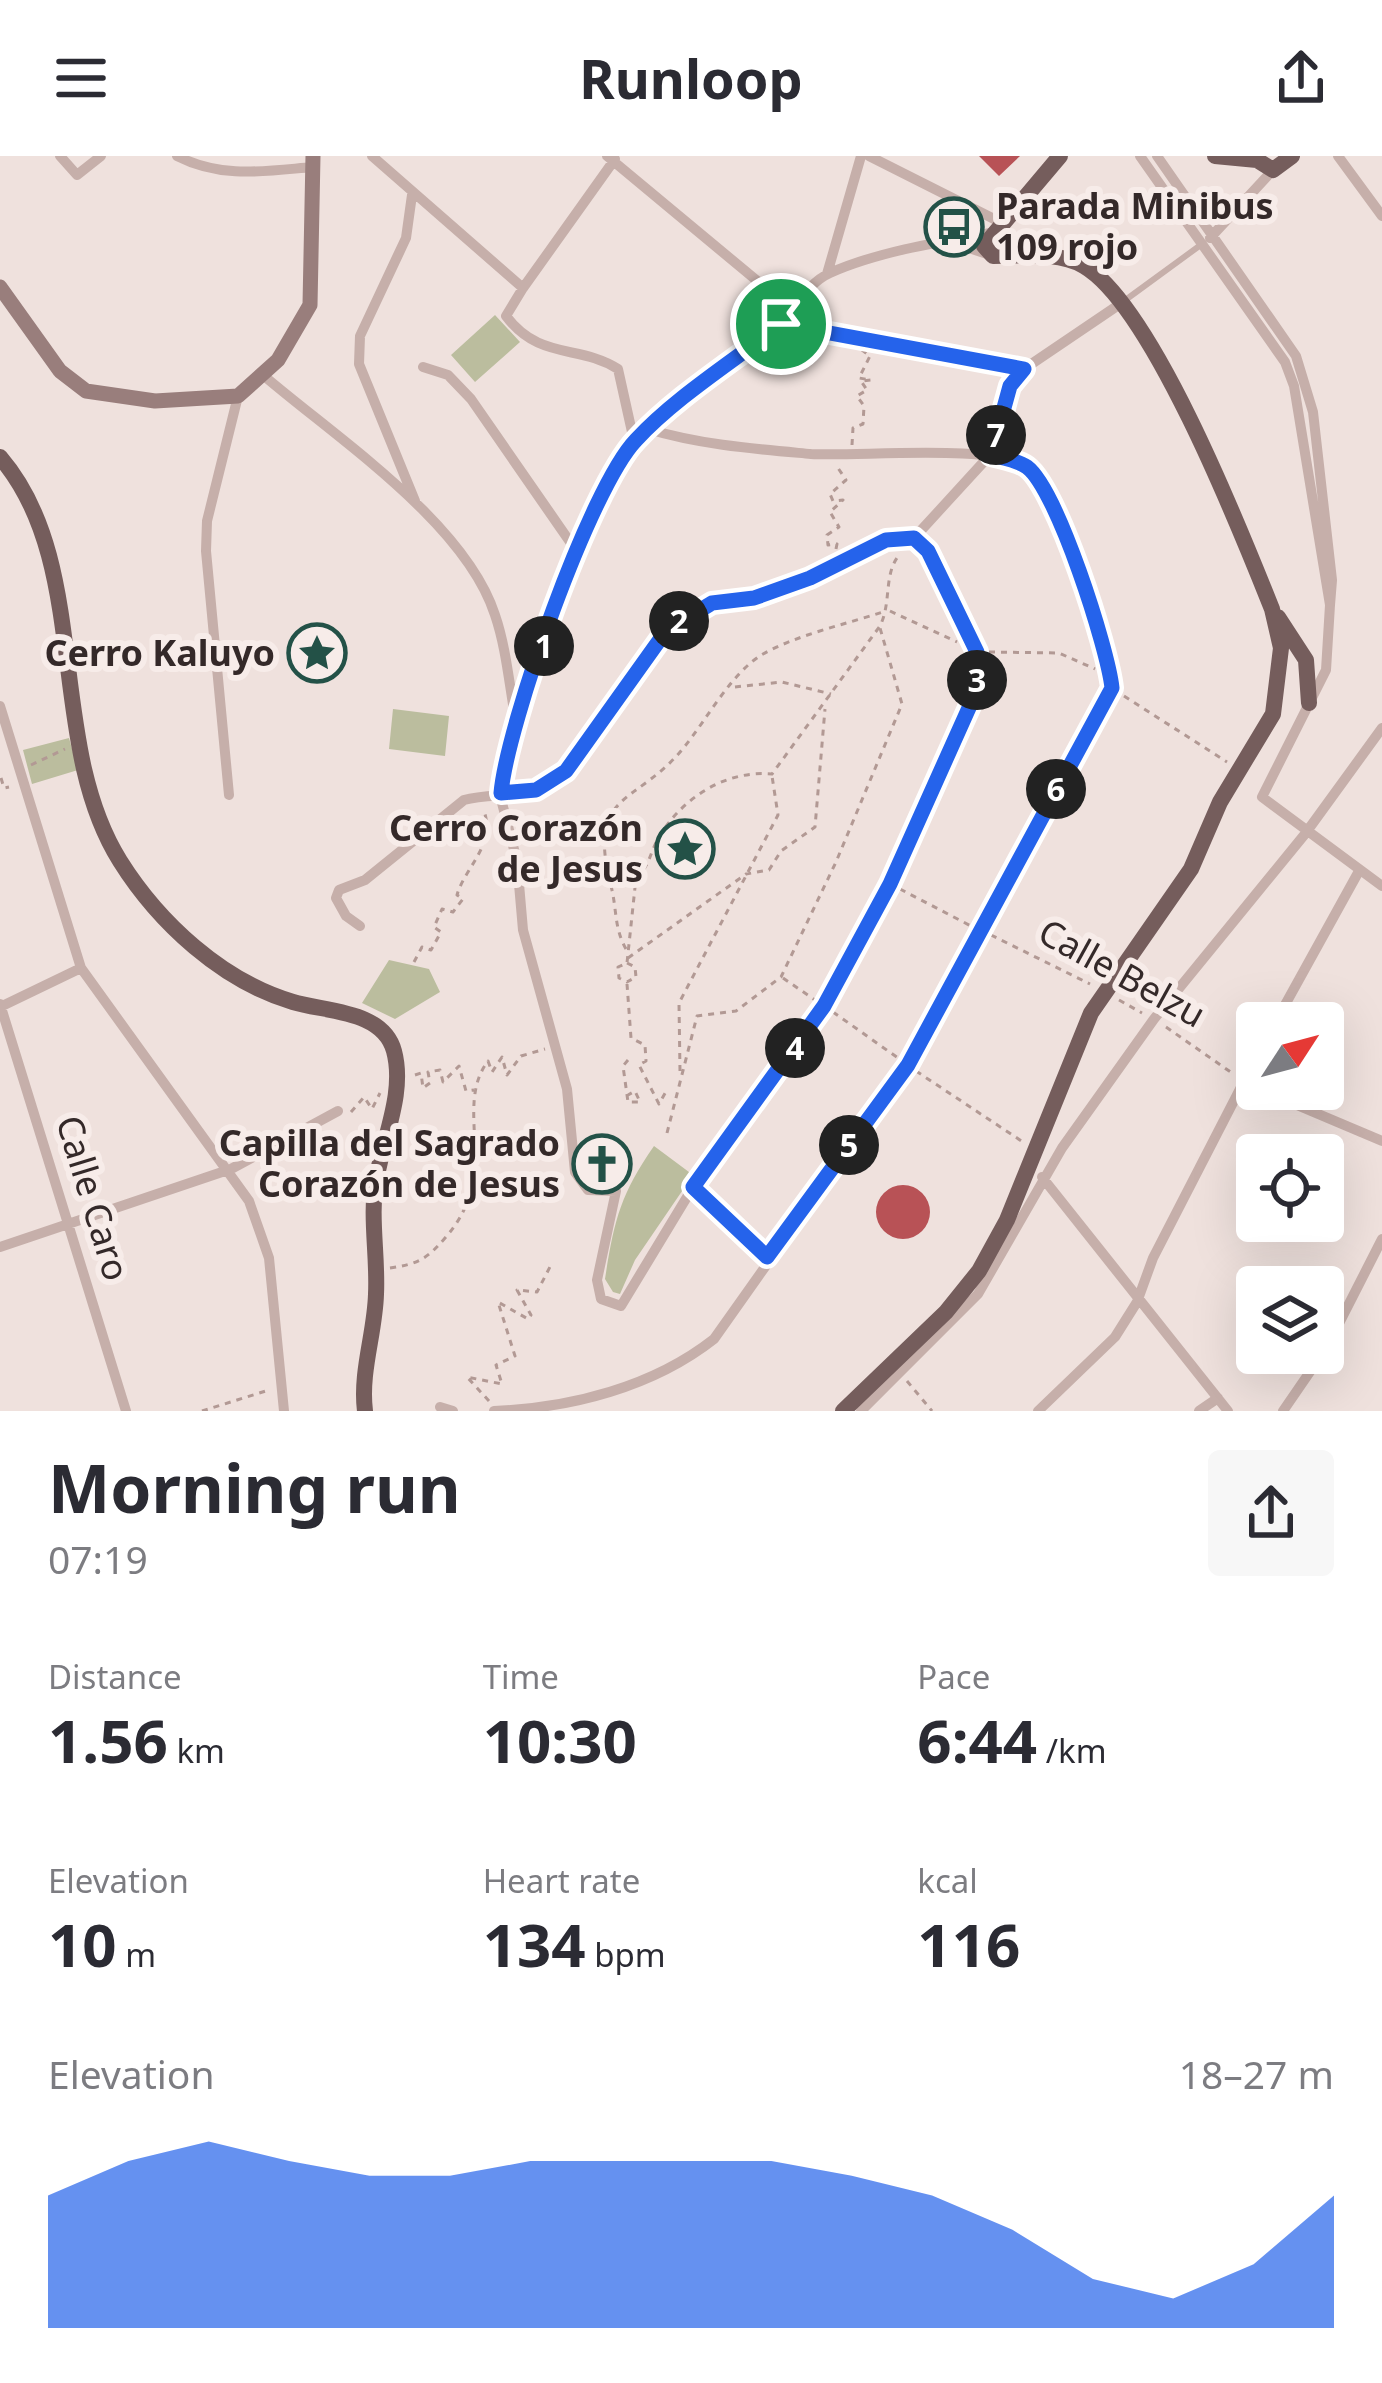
<!DOCTYPE html>
<meta charset="utf-8">
<style>
body{margin:0;font-family:"Noto Sans",sans-serif;background:#f7f7f7;color:#2b2b33;height:100vh;display:flex;flex-direction:column;font-size:45px;white-space:nowrap}
*{box-sizing:border-box;margin:0}
p{font-size:39px;color:#7c7c81}
.icon{flex:none;width:66px;height:66px;fill:none;stroke:currentColor;stroke-width:2;stroke-linecap:round;stroke-linejoin:round}
.map{position:relative;height:1255px;overflow:hidden}
.sheet{display:flex;flex-direction:column;background:#fff;flex:1}
.sheet>*{flex:none}
.needle{width:78px;rotate:54deg}
.fabs{position:absolute;left:1236px;top:846px;display:grid;gap:24px}
.fabs a{display:grid;place-items:center;width:108px;height:108px;border-radius:12px;background:#fff;box-shadow:0 12px 48px #0002;font-size:60px}
.pin{position:absolute;display:grid;place-items:center;width:102px;height:102px;color:#fff;margin:-51px;border:6px solid #fff;border-radius:50%;box-shadow:0 3px 12px #0007}
.km{position:absolute;width:60px;height:60px;margin:-30px;border-radius:50%;background:#222;color:#fff;font-size:33px;line-height:60px;text-align:center}
.round{display:grid;place-items:center;flex:none;width:126px;height:126px;border-radius:12px;background:#f7f7f7}
.headline{display:flex;align-items:center;justify-content:space-between;height:204px;padding:0 48px}
h1{font-size:66px;font-weight:700;line-height:90px}
.figures{display:grid;grid-template-columns:repeat(3,1fr);gap:18px;height:204px;padding:12px 48px}
.figures div{display:grid;align-content:center}
.figures b{font-size:60px;font-weight:700}
.figures small{font-size:33px;font-weight:400}
.figures p{font-size:33px}
.chart{height:336px;padding:24px 48px}
.chart p{display:flex;justify-content:space-between}
.chart svg{width:100%;height:216px;margin-top:12px;fill:#2563eb;opacity:.7}
header{display:flex;justify-content:space-between;align-items:center;height:156px;padding:0 48px;background:#fff;font-size:54px;font-weight:700}
.map>svg:first-child{display:block}
.green{fill:#bbbd9e}
.building{fill:#b85256}
.lines{fill:none;stroke-linecap:round;stroke-linejoin:round}
.path{stroke:#b29994;stroke-width:3;stroke-dasharray:6 6;stroke-linecap:butt}
.lane{stroke:#c6afaa;stroke-width:6}
.street{stroke:#c6afaa;stroke-width:10}
.secondary{stroke:#997e7c;stroke-width:15}
.primary{stroke:#755d5c;stroke-width:16}
.route-casing{stroke:#fff;stroke-width:24}
.route{stroke:#2563eb;stroke-width:15}
.labels{text-anchor:middle;stroke-width:12;stroke-linejoin:round;paint-order:stroke}
.poi-label{font-size:36px;font-weight:bold;fill:#342929;stroke:#f7ece9;text-anchor:end}
.street-label{font-size:36px;fill:#342929;stroke:#f7ece9}
</style>
<header><svg class="icon" aria-label="menu" viewBox="0 0 24 24"><path d="M4 6h16M4 12h16M4 18h16"/></svg>Runloop<svg class="icon" aria-label="share" viewBox="0 0 24 24"><path d="M12 15V3M7 8l5-5 5 5M5 13v7h14v-7"/></svg></header>
<div class="map">
<svg width="1382" height="1255" viewBox="0 0 1382 1255">
<rect width="100%" height="100%" fill="#efe1dd"/>
<path class="green" d="M495,159L520,186L475,226L451,199Z
M393,553L449,560L445,600L389,593Z
M69,582L78,614L32,628L23,594Z
M389,804L429,813L440,836L395,863L362,847Z
M654,990L693,1019L635,1104L620,1138L613,1136L605,1123C614,1065 620,1039 654,990Z"/>
<path class="building" d="M979,0H1020L999,20Z
M876 1056a27 27 0 1 1 54 0a27 27 0 1 1-54 0Z"/>
<g class="lines">
<path class="path" d="M852,289L853,272L863,268L864,250L857,240L867,234L861,225L871,224L859,222L870,200L862,194
M836,393L837,388L828,389L827,379L839,371L830,356L843,344L833,345L830,338L846,324L838,312
M890,455L957,486
M989,496L1059,497L1095,513
M735,531L782,526L831,538
M1124,540L1227,606
M31,609L65,593
M1,622L4,632L9,631
M900,733L971,770
M991,779L1090,828
M626,793C614,772 617,753 611,730C586,633 637,651 685,590C707,563 732,516 763,498C799,478 847,468 886,455
M628,802L746,718L769,714L781,695L815,671L825,553
M414,806L422,791L431,794L441,776L434,771L442,753L453,756L463,743L457,739C465,711 496,689 484,655
M627,807L635,811L636,821L627,826L619,822L618,811L627,807L636,722C651,708 649,698 659,681C683,641 726,614 772,618L880,470C892,446 883,417 900,398
M783,822L815,844
M627,828L631,882L645,889L646,905L639,909L659,948L668,932
M1119,844L1142,857
M833,856L898,902
M1166,871L1232,917
M628,904L623,910L628,946H640L635,935L628,939
M680,915L679,847L778,659L772,620
M916,915L1023,986
M415,919L421,917L423,932L430,927L428,916L440,914L443,926L459,910L466,935L474,934
M351,956L364,941L372,953L380,937
M667,977L697,860L736,855L781,821L836,706L902,548L880,472
M703,1040L762,1095
M390,1112C418,1108 427,1103 445,1082C503,1017 452,953 488,905L492,916L502,901L507,919L521,900L545,893
M907,1225L932,1255
M489,1245L467,1221L502,1228L496,1209L515,1200L498,1146L528,1163L531,1159L517,1134L537,1136L552,1107
M202,1255L269,1234"/>
<path class="lane" d="M1124,145L1202,88"/>
<path class="street" d="M60,0L77,19L101,0
M177,0C222,23 265,15 313,11
M372,0L523,132L506,160C540,205 579,188 618,213L634,285
M607,0L791,153
M869,0L1004,68
M1140,0L1285,206L1294,230L1330,449L1332,424L1313,256L1296,200L1157,0
M1338,0L1382,60
M412,39L406,82L360,180L359,208L415,345
M1210,82L1273,14
M951,86L990,99
M827,118L861,0
M523,132L615,3
M781,168L1024,213
M423,211L448,219L471,243L577,396
M263,219C335,281 465,366 495,459C506,491 509,527 515,560
M914,382L990,299L1010,230L1024,213L1123,146
M1330,449L1326,514L1262,641L1382,730
M0,550L81,812L249,1045L269,1102L284,1255
M229,639L206,395L207,365L238,240
M360,770L346,760L336,742L339,734L365,724L464,644C487,637 516,642 538,633C592,610 632,521 666,475L712,447L754,442L810,422L886,384L914,382L928,395L977,496V534L957,588L824,850L710,1003L621,1150L601,1143L597,1124L616,1035L588,1034L575,1016L567,933L523,774L517,705L501,643C507,571 587,336 635,284C673,243 728,210 772,175C792,159 805,128 830,117C877,96 938,86 990,77
M0,848L126,1255
M0,851L81,812
M1275,867L1359,715
M1259,933L1382,985
M1042,1021L1228,1255
M0,1091L231,1013L338,955
M440,1251L453,1255
M494,1255C571,1252 653,1231 714,1183L908,909L1112,532C1108,492 1058,336 1028,312C996,287 858,301 811,298C756,293 701,289 648,273
M861,1255L978,1138L1062,992L1154,863L1305,678L1382,572
M1038,1255L1115,1181L1137,1146L1153,1102L1257,900
M1199,1255L1218,1242
M1283,1255L1327,1191L1382,1083"/>
<path class="secondary" d="M0,131L60,215L86,235L155,245L238,240L278,204L310,149L313,0"/>
<path class="primary" d="M1215,0L1257,4L1273,14L1292,0
M0,301C92,408 45,585 120,705C159,767 222,825 293,846C326,856 383,854 394,895C405,936 384,980 377,1020C369,1059 378,1098 376,1138C375,1177 360,1216 365,1255
M1278,461L1306,504L1309,547
M843,1255L946,1156L979,1115L1007,1064L1091,857L1191,713L1220,646L1273,558L1281,492L1272,453C1240,373 1152,150 1084,110C1059,95 1022,100 993,100L984,90L1060,0"/>
</g>
<g class="lines">
<g class="route-casing">
<path id="route" d="M781,168L1024,213L1010,230L991,299C1002,302 1017,304 1027,311C1057,333 1108,493 1112,532L908,909L767,1101L693,1031L824,850L890,728L977,534V496L928,395L914,382L886,384L810,422L754,442L712,447L666,475L566,615L536,634L501,637C507,569 590,332 636,284C677,240 734,205 781,168Z"/>
</g>
<use href="#route" class="route"/>
</g>
<defs>
<g id="bus-ring" transform="scale(3)"><circle r="9.5" fill="#f7ece9" stroke="#235147" stroke-width="1.5"/><path d="M-5-6H5V4H4V6H2V4H-2V6H-4V4H-5ZM-3.5-4V0h7V-4ZM-3.5 1.2v1.5H-2V1.2ZM2 1.2v1.5H3.5V1.2Z" fill="#235147"/></g>
<g id="sight-ring" transform="scale(3)"><circle r="9.5" fill="#f7ece9" stroke="#235147" stroke-width="1.5"/><path d="M0-6L1.8-2.2L6-1.7L2.9 1.2L3.7 5.4L0 3.3L-3.7 5.4L-2.9 1.2L-6-1.7L-1.8-2.2Z" fill="#235147"/></g>
<g id="church-ring" transform="scale(3)"><circle r="9.5" fill="#f7ece9" stroke="#235147" stroke-width="1.5"/><path d="M-1.2-6h2.4v3.5h3.3v2.4h-3.3V6h-2.4V-.1h-3.3v-2.4h3.3Z" fill="#235147"/></g>
</defs>
<g fill-rule="evenodd">
<use href="#bus-ring" x="954" y="71"/>
<use href="#sight-ring" x="317" y="497"/>
<use href="#sight-ring" x="685" y="693"/>
<use href="#church-ring" x="602" y="1008"/>
</g>
<g class="labels">
<g class="poi-label">
<text x="996" y="63" text-anchor="start">Parada Minibus<tspan x="996" dy="41">109 rojo</tspan></text>
<text x="275" y="510">Cerro Kaluyo</text>
<text x="643" y="685">Cerro Corazón<tspan x="643" dy="41">de Jesus</tspan></text>
<text x="560" y="1000">Capilla del Sagrado<tspan x="560" dy="41">Corazón de Jesus</tspan></text>
</g>
<g class="street-label">
<text transform="translate(1122 817) rotate(29)" y="13">Calle Belzu</text>
<text transform="translate(93 1042) rotate(73)" y="13">Calle Caro</text>
</g>
</g>
</svg>
<div class="fabs">
<a><svg class="needle" viewBox="-14 -14 28 28"><path d="M0-13l5 13h-10z" fill="#e53935"/><path d="M0 13l5-13h-10z" fill="#7c7c81"/></svg></a>
<a><svg class="icon" aria-label="locate" viewBox="0 0 24 24"><circle cx="12" cy="12" r="6"/><path d="M12 2v4M12 18v4M2 12h4M18 12h4"/></svg></a>
<a><svg class="icon" aria-label="layers" viewBox="0 0 24 24"><path d="M12 4l9 5-9 5-9-5zM3 14l9 5 9-5"/></svg></a>
</div>
<div class="pin" style="left:781px;top:168px;background:#1e9e55"><svg class="icon" aria-label="arrive" viewBox="0 0 24 24"><path d="M6 21V4h12l-3 4 3 4H6"/></svg></div>
<b class="km" style="left:544px;top:490px">1</b>
<b class="km" style="left:679px;top:465px">2</b>
<b class="km" style="left:977px;top:524px">3</b>
<b class="km" style="left:795px;top:892px">4</b>
<b class="km" style="left:849px;top:989px">5</b>
<b class="km" style="left:1056px;top:633px">6</b>
<b class="km" style="left:996px;top:279px">7</b>
</div>
<section class="sheet">
<div class="headline"><div><h1>Morning run</h1><p>07:19</p></div><a class="round"><svg class="icon" aria-label="share" viewBox="0 0 24 24"><path d="M12 15V3M7 8l5-5 5 5M5 13v7h14v-7"/></svg></a></div>
<div class="figures">
<div><p>Distance</p><b>1.56<small> km</small></b></div>
<div><p>Time</p><b>10:30</b></div>
<div><p>Pace</p><b>6:44<small> /km</small></b></div>
</div>
<div class="figures">
<div><p>Elevation</p><b>10<small> m</small></b></div>
<div><p>Heart rate</p><b>134<small> bpm</small></b></div>
<div><p>kcal</p><b>116</b></div>
</div>
<div class="chart"><p><span>Elevation</span>18–27 m</p>
<svg viewBox="0 0 160 44" preserveAspectRatio="none"><path d="M0 44V17L10 10L20 6L30 10L40 13L50 13L60 10L70 10L80 10L90 10L100 13L110 17L120 24L130 34L140 38L150 31L160 17V44z"/></svg>
</div>
</section>
